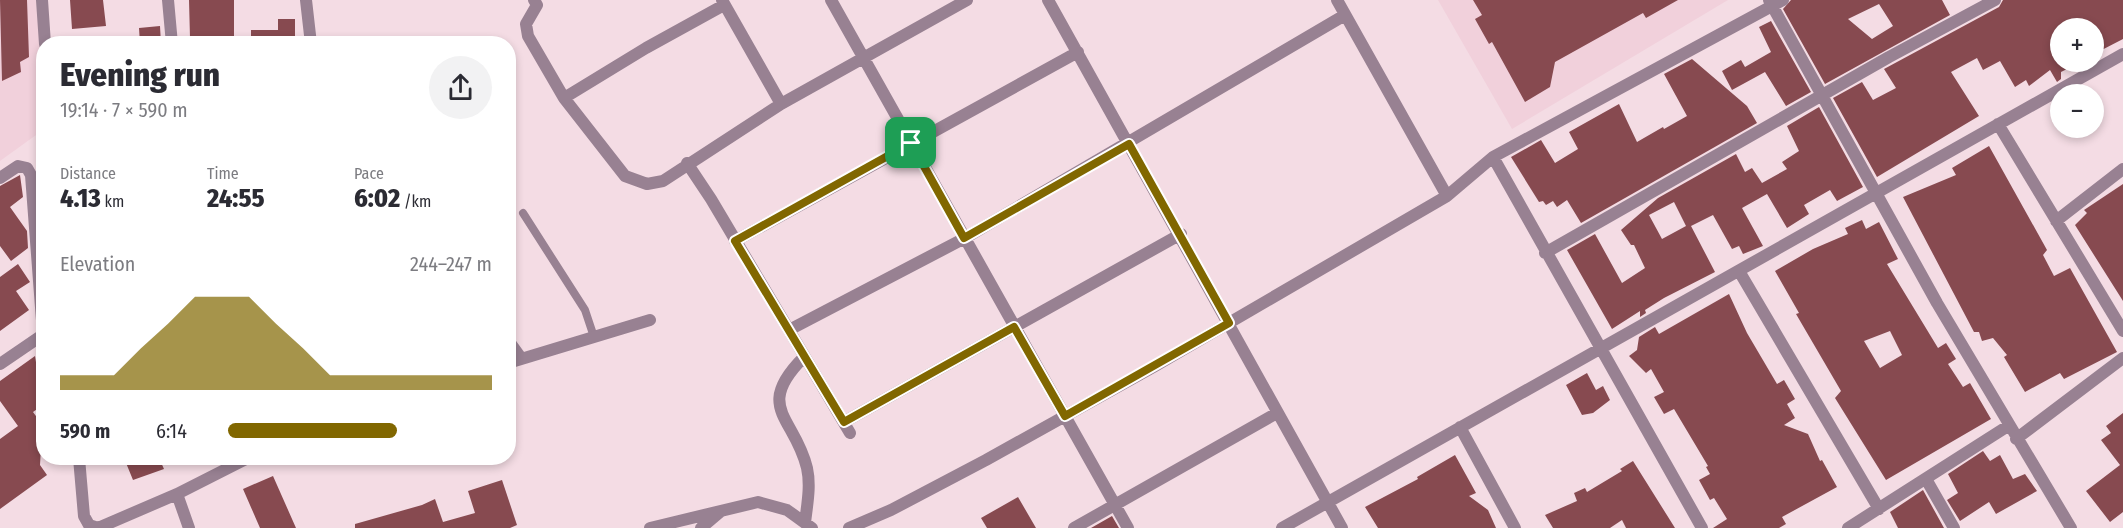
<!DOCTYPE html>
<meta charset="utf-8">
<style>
body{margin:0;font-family:"Fira Sans Condensed",sans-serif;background:#f2f2f3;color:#2b2b33;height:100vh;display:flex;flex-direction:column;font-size:22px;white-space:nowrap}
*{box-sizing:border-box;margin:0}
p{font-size:20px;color:#7c7c81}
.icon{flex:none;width:33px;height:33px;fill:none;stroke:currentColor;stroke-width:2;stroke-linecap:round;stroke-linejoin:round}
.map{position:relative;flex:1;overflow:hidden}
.panel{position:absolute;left:36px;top:36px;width:480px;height:429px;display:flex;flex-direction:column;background:#fff;border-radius:24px;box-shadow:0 3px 9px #0003}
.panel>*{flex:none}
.tools{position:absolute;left:2050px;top:18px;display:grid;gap:12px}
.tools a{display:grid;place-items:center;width:54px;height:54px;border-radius:50%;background:#fff;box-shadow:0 3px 9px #0003;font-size:30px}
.pin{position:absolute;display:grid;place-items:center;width:51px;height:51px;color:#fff;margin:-26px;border-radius:12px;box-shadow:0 3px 9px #0006}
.round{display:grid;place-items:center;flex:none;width:63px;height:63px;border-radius:32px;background:#f2f2f3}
.headline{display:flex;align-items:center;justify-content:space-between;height:102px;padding:0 24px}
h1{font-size:33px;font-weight:800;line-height:45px}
.metrics{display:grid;grid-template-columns:repeat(3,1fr);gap:9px;height:102px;padding:6px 24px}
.metrics div{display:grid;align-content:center}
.metrics b{font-size:26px;font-weight:800}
.metrics small{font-size:16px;font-weight:400}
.metrics p{font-size:16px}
.chart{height:168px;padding:12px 24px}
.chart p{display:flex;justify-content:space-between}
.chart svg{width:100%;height:108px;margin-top:6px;fill:#816700;opacity:.7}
ul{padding:0 24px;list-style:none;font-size:20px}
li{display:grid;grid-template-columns:96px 72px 1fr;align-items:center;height:45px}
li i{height:15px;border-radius:8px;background:#816700}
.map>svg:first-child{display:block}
.built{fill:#f1d0db}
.building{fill:#874a50;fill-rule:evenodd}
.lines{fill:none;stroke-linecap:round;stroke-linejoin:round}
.service{stroke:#988192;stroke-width:8}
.minor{stroke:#988192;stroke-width:12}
.route-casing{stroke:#fff;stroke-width:12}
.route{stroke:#816700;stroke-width:8}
</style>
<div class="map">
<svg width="2123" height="528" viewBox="0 0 2123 528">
<rect width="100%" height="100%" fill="#f4dce4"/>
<path class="built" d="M0,0H38L43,101V130L0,161Z
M1438,0H1728L1512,129Z"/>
<path class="building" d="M0,0H27L29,57L20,62L21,72L2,81Z
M70,0H103L106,26L72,29Z
M189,0H234V38H190Z
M1473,0H1678L1646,18L1643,13L1555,62L1550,87L1525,102L1492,42L1489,44L1475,19L1482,15Z
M1791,0H1942L1950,15L1825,84L1783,9ZM1879,4L1893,26L1872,39L1848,19Z
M2003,0H2123V39L2094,54V28H2061V62H2081L2061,72V79L2057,82L2050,70L2029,86L2026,80L2015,87L2000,61L1983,70L1977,58L1951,72L1979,116L1877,177L1833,98L1862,82L1873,100L1896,88L1884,69L1999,7Z
M278,19H295V44H251V30H278Z
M1771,21L1811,92L1786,106L1765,72L1732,90L1722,71L1741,60L1745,67L1771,52L1759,27Z
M160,26L161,44H140L139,28Z
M1692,59L1747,106L1757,123L1581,223L1567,200L1557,207L1553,201L1546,205L1543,201L1539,202L1511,157L1541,140L1555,163L1578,149L1569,132L1619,104L1637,142L1663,127L1664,129L1687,116L1664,74Z
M1819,107L1863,187L1837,201L1830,190L1804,205L1809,214L1787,228L1767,194L1742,208L1763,246L1743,254L1739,246L1732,249L1713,215L1691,226L1715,272L1664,298L1645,310L1646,313L1640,317V311L1612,329L1567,250L1595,234L1622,283L1645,268L1634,245H1631L1621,230L1658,198L1736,154L1745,172L1752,168L1762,183L1787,169L1782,162L1799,151L1787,126ZM1674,202L1686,226L1662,239L1649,215Z
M1989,146L2047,250L2043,255L2054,276L2070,268L2117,352L2064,379L2060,373L2025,392L2004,357L2007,355L1993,338L1982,341L1979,332H1974L1903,197L1956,175L1952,168Z
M20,175L23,197L10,207L27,231L28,248L11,261L0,246V186Z
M2123,184V301L2075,225L2087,213L2084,210Z
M1862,220L1866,229L1879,222L1898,259L1887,264L1938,348L1946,343L1956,359L1948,364L1963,387L1970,383L1991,419L1886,480L1835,398L1841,391L1796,314L1799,313L1775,271L1813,249L1848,234L1845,228ZM1890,331L1902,355L1880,368L1864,341Z
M18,264L30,282L16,291L29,310L0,331V277Z
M1729,294L1747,333L1777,384L1784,380L1795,399L1787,404L1795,418L1784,425L1808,434L1820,461L1822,460L1837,487L1782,517L1786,524L1779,528H1713L1727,519L1714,498L1710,500L1699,480L1710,474L1706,467L1708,466L1674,409L1664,414L1654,397L1664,392L1651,369L1646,373L1629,356L1637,350L1639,337L1655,327L1659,334Z
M35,356L43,405L33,412L44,427V436L36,441L41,448L40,465L47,475L0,509V439L18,426L0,401V381Z
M1587,373L1596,390L1603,386L1610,400L1593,413L1582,415L1566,385Z
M2123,413V512L2110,522L2086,491L2120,465L2101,440L2111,433L2106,426Z
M1983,451L1990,461L2000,455L2013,479L2025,474L2037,491L1996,514L1989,502L1960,521L1947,500L1958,493L1948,474Z
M1455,455L1476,493L1469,496L1488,510L1496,528H1378L1365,507L1418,479L1417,477Z
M124,458H159L164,469L133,480Z
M1633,461L1675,528H1626L1622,520L1610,528H1553L1545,515L1577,501L1574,493L1585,488L1587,492L1622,471L1620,469Z
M273,476L296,528H260L243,489Z
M502,480L517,525L510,528H355V524L422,505L435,499L443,522L475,513L468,491Z
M1923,490L1944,528H1898L1890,512Z
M1018,497L1036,528H987L981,518Z
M1112,516L1119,528H1091Z"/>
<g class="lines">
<path class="service" d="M523,213L585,310L594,337"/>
<path class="minor" d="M42,0L45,44
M168,0L172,44
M306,0L311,44
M534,0L537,5L526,24L528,36L564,98L625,176L647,184L663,181L781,104L967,0
M722,0L781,104
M831,0L1128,528
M1048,0L1342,528
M1337,0L1447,196
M1769,0L1937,303L2071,528
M564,98L646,48L724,5
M1998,124L2123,331
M1493,157L1702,528
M687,163L711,199L850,433
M0,178L18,166L27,168L31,175L44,347
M2056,221L2123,169
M735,241L1078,52
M1545,253L1889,57L1995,0
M1739,271L1879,509
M789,330L965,238L1345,15
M508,340L521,358
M804,357C753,408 795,417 807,468C811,486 807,505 805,523
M508,363L650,320
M0,364L44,334
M844,422L1181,234
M1460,427L1515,528
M2016,439L2123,358
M79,458L84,516L89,525L98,528L177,494L248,458
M1926,479L1954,528
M177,494L189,528
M650,528L758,502L787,510L812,528
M701,528L720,512
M849,528L891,510L986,460L1155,366L1447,196L1493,157L1783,0
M1074,528L1277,413
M1282,528L2123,54
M1848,528L2008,426"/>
</g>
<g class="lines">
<g class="route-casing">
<path id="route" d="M911,143L964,238L1129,144L1229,323L1065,416L1014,327L844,422L735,241Z"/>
</g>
<use href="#route" class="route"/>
</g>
</svg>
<div class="tools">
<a>+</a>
<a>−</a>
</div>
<div class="pin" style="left:911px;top:143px;background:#1e9e55"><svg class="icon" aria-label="arrive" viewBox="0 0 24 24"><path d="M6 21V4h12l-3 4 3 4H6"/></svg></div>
<section class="panel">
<div class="headline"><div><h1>Evening run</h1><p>19:14 · 7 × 590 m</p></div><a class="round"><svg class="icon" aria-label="share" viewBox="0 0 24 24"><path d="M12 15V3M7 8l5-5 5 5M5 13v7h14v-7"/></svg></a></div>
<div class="metrics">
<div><p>Distance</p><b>4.13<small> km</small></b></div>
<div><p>Time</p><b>24:55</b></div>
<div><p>Pace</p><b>6:02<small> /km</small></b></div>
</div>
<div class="chart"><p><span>Elevation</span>244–247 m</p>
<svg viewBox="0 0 160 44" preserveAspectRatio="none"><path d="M0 44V38L10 38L20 38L30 27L40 17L50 6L60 6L70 6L80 17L90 27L100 38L110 38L120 38L130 38L140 38L150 38L160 38V44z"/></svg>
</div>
<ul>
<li><b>590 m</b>6:14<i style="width:64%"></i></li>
</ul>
</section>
</div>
